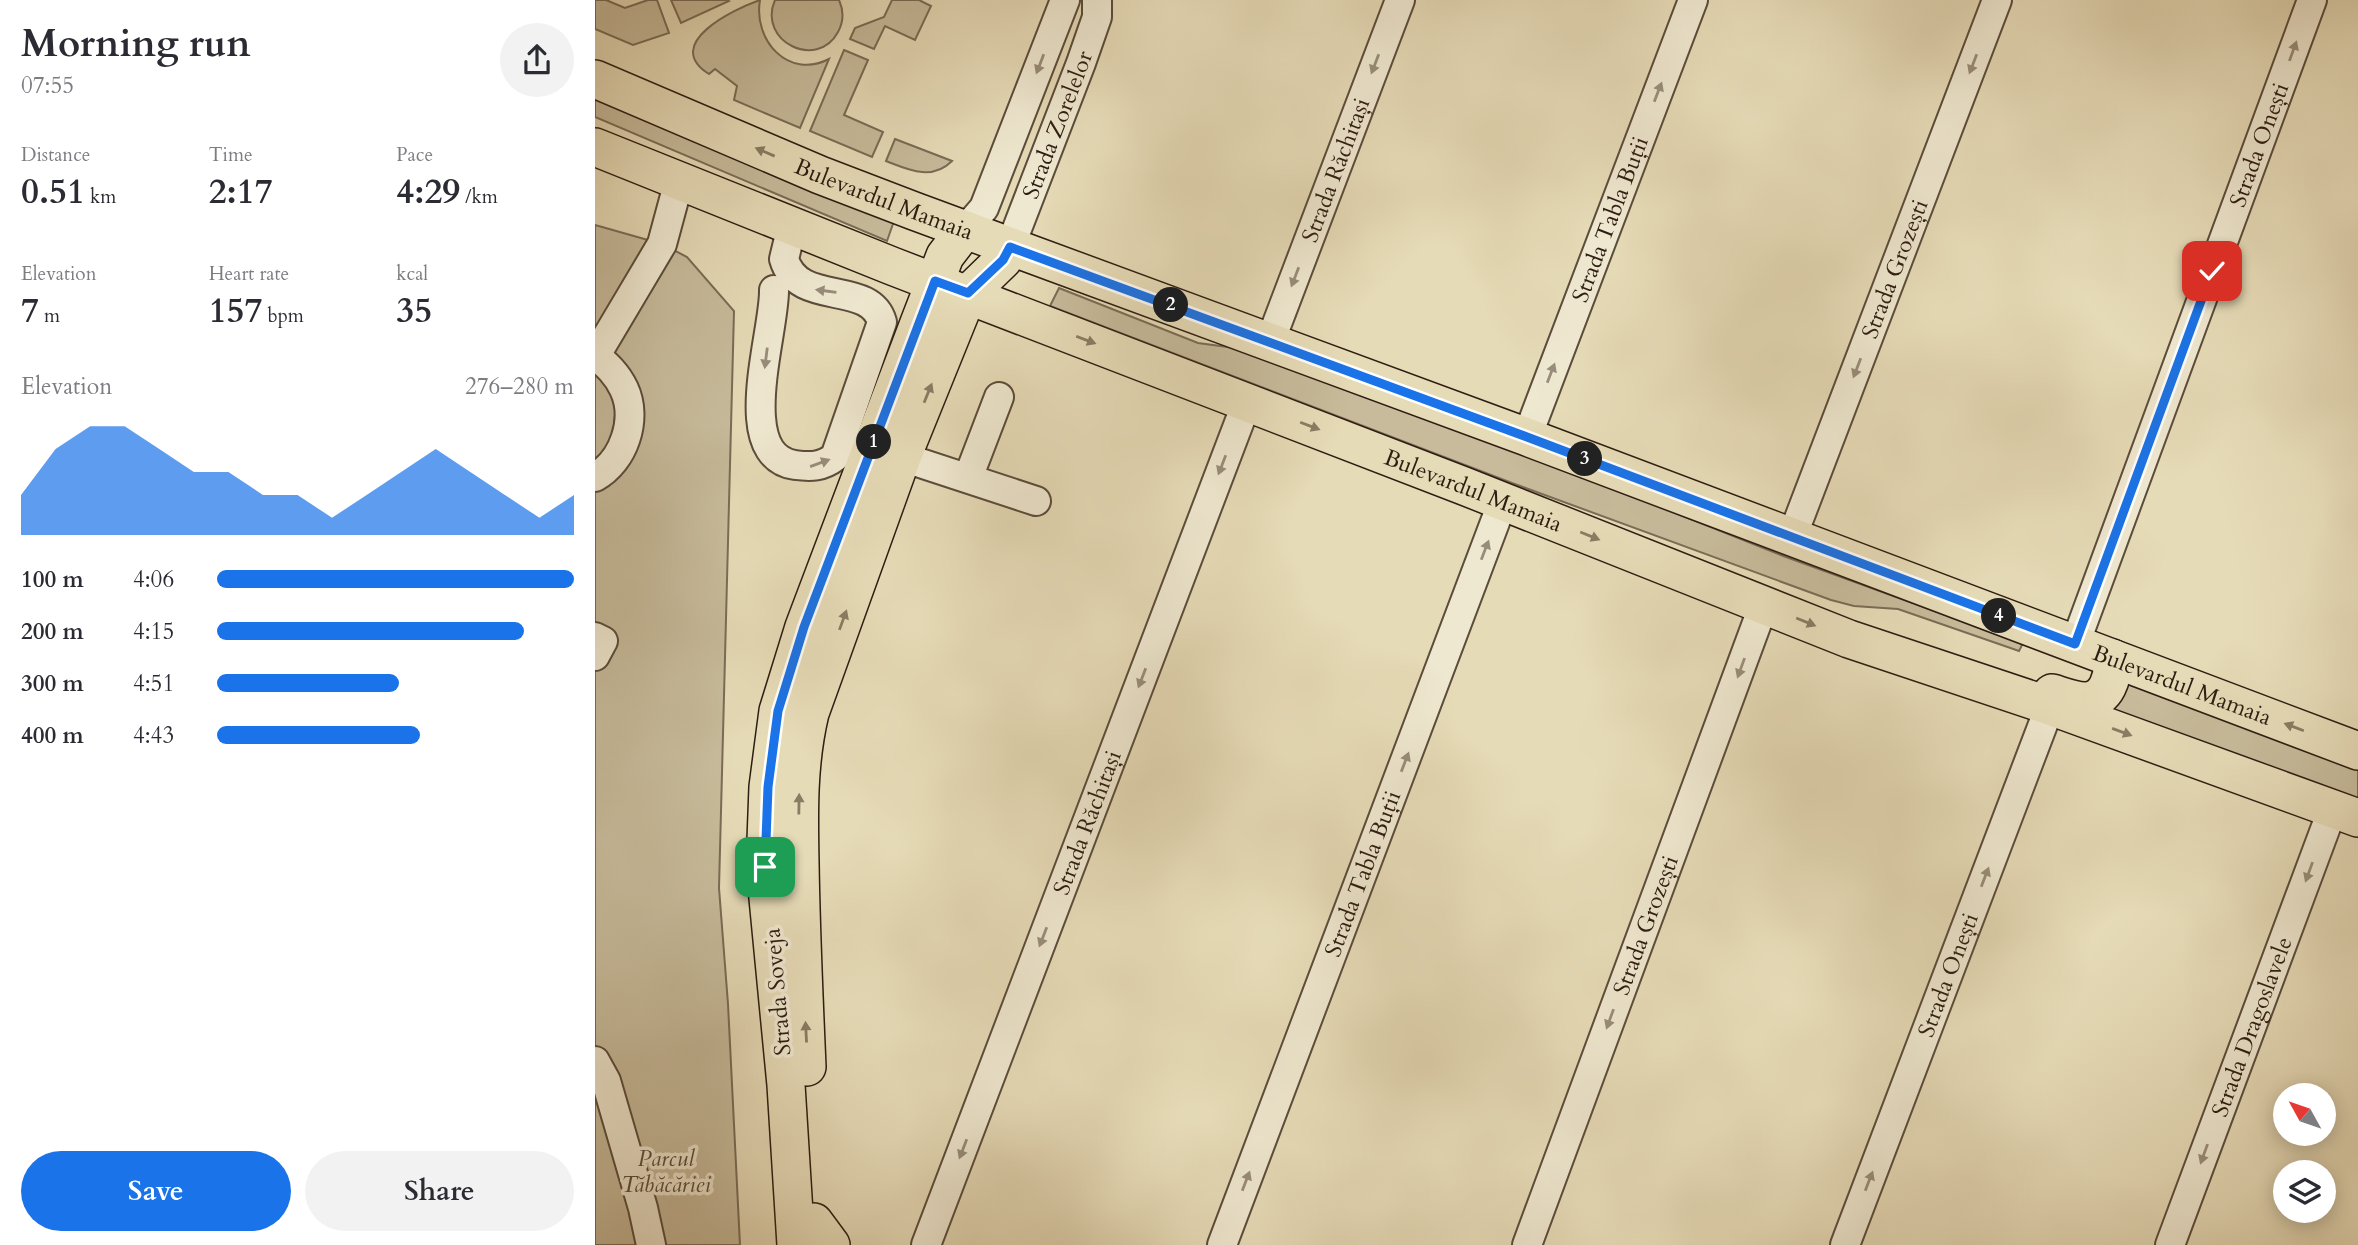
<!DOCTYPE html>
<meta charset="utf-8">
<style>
body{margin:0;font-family:Cardo,serif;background:#f2f2f3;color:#2b2b33;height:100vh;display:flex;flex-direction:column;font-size:26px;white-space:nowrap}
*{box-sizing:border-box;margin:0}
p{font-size:23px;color:#7c7c81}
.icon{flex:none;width:38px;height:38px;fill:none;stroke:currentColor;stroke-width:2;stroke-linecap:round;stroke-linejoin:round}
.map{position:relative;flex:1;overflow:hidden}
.panel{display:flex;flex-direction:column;background:#fff;width:595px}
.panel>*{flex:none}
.needle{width:46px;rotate:310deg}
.buttons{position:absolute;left:1678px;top:1083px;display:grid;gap:14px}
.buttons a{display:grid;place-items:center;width:63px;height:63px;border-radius:50%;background:#fff;box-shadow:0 4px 18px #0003;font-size:35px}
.pin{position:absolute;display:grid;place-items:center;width:60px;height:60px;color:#fff;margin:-30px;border-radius:14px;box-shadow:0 4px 10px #0006}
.km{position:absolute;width:35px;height:35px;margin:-18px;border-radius:50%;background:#222;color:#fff;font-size:19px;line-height:35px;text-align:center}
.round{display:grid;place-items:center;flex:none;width:74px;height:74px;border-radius:37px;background:#f2f2f3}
.headline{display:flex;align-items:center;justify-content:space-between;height:119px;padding:0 21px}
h1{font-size:38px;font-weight:700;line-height:52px}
.metrics{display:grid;grid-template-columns:repeat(3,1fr);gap:10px;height:119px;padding:7px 21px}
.metrics div{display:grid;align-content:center}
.metrics b{font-size:35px;font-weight:700}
.metrics small{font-size:19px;font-weight:400}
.metrics p{font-size:19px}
.chart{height:196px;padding:14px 21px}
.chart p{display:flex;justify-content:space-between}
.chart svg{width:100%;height:126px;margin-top:7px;fill:#1a73e8;opacity:.7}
.button{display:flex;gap:14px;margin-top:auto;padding:14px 21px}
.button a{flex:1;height:80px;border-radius:42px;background:#1a73e8;color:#fff;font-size:28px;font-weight:700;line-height:80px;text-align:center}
.button a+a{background:#f2f2f3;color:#2b2b33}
ul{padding:0 21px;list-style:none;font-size:23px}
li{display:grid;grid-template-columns:112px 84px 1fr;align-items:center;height:52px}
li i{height:18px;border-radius:9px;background:#1a73e8}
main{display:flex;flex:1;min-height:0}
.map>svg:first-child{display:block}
.green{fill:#c7bb9b;stroke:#7a6c56;stroke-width:2}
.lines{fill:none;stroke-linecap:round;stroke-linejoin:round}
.minor-casing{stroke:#5b4c3b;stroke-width:32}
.major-casing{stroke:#2d1d12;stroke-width:40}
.minor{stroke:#efe8d0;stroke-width:28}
.major{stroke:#e6dbb7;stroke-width:37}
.oneway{fill:#988d7a}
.oneway2{fill:#8a7c64}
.route-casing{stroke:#fff;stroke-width:14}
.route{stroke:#1a73e8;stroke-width:9}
.labels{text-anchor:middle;stroke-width:7;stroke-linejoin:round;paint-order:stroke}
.street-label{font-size:23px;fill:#2d1d12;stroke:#efe8d0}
.park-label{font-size:23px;font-style:italic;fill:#5b4c3b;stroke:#efe8d0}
</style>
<main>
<section class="panel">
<div class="headline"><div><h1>Morning run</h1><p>07:55</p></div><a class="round"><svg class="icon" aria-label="share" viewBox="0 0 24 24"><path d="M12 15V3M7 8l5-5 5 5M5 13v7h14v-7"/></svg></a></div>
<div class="metrics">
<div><p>Distance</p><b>0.51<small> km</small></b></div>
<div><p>Time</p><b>2:17</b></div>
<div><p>Pace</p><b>4:29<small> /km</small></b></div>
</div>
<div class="metrics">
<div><p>Elevation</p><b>7<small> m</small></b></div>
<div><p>Heart rate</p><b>157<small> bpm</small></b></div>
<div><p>kcal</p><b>35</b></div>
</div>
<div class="chart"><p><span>Elevation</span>276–280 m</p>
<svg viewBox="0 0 160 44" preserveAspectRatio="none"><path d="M0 44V30L10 14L20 6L30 6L40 14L50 22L60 22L70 30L80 30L90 38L100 30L110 22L120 14L130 22L140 30L150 38L160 30V44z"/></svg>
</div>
<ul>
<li><b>100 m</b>4:06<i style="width:100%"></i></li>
<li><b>200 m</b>4:15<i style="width:86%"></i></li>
<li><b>300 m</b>4:51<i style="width:51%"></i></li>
<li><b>400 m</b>4:43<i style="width:57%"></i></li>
</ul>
<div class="button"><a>Save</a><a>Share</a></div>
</section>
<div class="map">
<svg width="1763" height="1245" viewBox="0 0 1763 1245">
<rect width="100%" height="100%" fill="#e6dbb7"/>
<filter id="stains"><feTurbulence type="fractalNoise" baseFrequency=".00286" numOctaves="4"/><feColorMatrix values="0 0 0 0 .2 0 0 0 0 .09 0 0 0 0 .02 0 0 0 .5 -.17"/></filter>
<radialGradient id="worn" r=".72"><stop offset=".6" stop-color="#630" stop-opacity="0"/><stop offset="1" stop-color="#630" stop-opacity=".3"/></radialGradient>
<path class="green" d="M0,0H11L30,8L53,0H62L74,33L38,45L0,29Z
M76,0H133L134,1L86,23Z
M165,0C158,40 193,80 234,59L205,128L139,100L142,86L120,69L114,74C66,44 139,9 165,0Z
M180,0H244C249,11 249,21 243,32C222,71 162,41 180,0Z
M297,0H324L336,6L320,40L290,26L279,49L255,39L260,28L289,17Z
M249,50L273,60L249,115L288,132L277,157L215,131Z
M0,92L300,218L292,241L0,117Z
M300,139L357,161C337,181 314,170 291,161Z
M0,225L67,244L92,257L139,311L124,888L133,1004L145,1245H0Z
M464,288L603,343L678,353L1191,557L1428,643L1424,651L1303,609L1259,606L1236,600L917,483L455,306Z
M1529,680L1763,767V802L1509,706Z"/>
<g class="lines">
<g class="minor-casing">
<g id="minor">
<path d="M370,230L389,208L470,0"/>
<path id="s1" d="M415,247L486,63L502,17V0"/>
<path d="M179,290C180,332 137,456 200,465C216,467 227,467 240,457L287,322C275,279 203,308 189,259L197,226"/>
<path id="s2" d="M675,342L805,0"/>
<path d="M0,355C12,365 22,374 29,389C43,419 29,461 0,477"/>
<path d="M1,355L67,244L84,181"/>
<path id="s3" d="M932,437L1098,0"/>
<path d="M307,457L441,501"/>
<path d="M373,478L404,397"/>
<path id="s4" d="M1197,537L1402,0"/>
<path d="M0,637L8,641L0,656"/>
<path id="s5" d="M1480,644L1717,0"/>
<path d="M0,1061L11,1081L48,1208L56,1245"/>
<path id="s6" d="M331,1245L652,402"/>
<path id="s7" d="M627,1245L908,501"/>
<path id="s8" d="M932,1245L1169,604"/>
<path id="s9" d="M1250,1245L1455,706"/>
<path id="s10" d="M1575,1245L1738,808"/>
</g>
</g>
<g class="major-casing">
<g id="major">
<path id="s11" d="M0,79L225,175L319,211L932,437L1763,751"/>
<path id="s12" d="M0,147L297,266L869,486L1254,639L1455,706L1763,818"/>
<path d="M1457,693C1467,696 1480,701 1490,701C1512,701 1519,676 1517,658"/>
<path d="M212,1067C209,999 206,931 205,863C204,812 203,763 215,713L307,457L373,294L408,260L415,247"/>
<path d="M219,1222L236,1245"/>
<path d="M201,1245L191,1085L170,867L173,787L183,711L209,627L324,323L350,256L370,230"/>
</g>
</g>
<use href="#minor" class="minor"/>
<use href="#major" class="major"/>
</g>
<defs><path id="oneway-solid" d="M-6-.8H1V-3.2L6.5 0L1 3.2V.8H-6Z" transform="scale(1.75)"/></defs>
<g class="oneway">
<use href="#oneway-solid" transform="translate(1698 51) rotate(-70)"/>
<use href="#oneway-solid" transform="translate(445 64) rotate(111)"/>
<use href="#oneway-solid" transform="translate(780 64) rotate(111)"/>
<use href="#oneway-solid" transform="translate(1378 64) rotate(111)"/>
<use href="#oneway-solid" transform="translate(1063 92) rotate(-69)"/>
<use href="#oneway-solid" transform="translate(700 277) rotate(111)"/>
<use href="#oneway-solid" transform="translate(231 291) rotate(-172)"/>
<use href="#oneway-solid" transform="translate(171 358) rotate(97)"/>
<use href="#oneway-solid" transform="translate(1262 368) rotate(111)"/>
<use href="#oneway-solid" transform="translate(956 373) rotate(-69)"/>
<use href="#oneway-solid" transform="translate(225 463) rotate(-20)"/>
<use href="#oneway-solid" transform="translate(627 465) rotate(111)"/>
<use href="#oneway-solid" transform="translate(890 550) rotate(-69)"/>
<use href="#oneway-solid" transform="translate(1146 668) rotate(110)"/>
<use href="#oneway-solid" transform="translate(547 678) rotate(111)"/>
<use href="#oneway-solid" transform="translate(810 762) rotate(-69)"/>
<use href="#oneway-solid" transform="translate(1714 872) rotate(110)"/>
<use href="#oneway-solid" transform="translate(1390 877) rotate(-69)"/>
<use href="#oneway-solid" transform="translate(448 937) rotate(111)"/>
<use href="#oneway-solid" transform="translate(1015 1019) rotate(110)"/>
<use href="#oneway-solid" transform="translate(368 1149) rotate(111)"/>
<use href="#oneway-solid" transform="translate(1609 1154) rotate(110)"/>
<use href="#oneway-solid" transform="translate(651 1181) rotate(-69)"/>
<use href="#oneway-solid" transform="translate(1274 1181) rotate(-69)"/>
</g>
<g class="oneway2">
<use href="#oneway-solid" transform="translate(170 152) rotate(-157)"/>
<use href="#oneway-solid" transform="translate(491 340) rotate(21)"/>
<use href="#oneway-solid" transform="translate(333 393) rotate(-68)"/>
<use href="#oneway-solid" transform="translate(715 426) rotate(21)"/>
<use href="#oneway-solid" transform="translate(995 536) rotate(22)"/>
<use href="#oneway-solid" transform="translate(248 620) rotate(-70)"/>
<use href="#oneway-solid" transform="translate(1211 622) rotate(22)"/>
<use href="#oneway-solid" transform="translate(1699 727) rotate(-159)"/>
<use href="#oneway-solid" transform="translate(1527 732) rotate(20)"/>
<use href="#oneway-solid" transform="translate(204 804) rotate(-89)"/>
<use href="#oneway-solid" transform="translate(211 1032) rotate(-93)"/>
</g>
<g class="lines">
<g class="route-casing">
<path id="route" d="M170,867L173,787L183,711L209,627L340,281L373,293L408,260L415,247L932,437L1480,644L1617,271"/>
</g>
<use href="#route" class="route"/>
</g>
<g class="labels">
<g class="street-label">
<text dy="8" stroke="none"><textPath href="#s1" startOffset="131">Strada Zorelelor</textPath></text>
<text dy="8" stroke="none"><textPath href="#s5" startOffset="532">Strada Onești</textPath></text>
<text dy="8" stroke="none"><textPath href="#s2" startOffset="184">Strada Răchitași</textPath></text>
<text dy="8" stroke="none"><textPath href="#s11" startOffset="313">Bulevardul Mamaia</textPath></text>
<text dy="8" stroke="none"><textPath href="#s3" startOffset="233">Strada Tabla Buții</textPath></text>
<text dy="8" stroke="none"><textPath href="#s4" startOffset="287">Strada Grozești</textPath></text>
<text dy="8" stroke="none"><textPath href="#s12" startOffset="943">Bulevardul Mamaia</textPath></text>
<text dy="8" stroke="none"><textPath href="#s11" startOffset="1699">Bulevardul Mamaia</textPath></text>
<text dy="8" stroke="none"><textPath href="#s6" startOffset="452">Strada Răchitași</textPath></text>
<text dy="8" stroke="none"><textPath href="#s7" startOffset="397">Strada Tabla Buții</textPath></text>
<text dy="8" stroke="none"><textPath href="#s8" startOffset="341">Strada Grozești</textPath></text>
<text dy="8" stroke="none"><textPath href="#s9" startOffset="289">Strada Onești</textPath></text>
<text transform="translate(182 992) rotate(-95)" y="8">Strada Soveja</text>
<text dy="8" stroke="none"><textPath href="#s10" startOffset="233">Strada Dragoslavele</textPath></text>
</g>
<g class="park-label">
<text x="71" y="1166">Parcul<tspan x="71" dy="26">Tăbăcăriei</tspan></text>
</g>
</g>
<rect width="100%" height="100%" filter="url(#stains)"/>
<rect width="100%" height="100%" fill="url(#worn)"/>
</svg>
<div class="buttons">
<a><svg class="needle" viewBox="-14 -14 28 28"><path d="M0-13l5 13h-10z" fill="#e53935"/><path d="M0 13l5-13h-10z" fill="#7c7c81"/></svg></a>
<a><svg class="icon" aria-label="layers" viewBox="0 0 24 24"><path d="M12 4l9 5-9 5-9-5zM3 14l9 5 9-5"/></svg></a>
</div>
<div class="pin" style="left:170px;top:867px;background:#1e9e55"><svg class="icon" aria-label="arrive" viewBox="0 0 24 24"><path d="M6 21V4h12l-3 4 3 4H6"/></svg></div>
<div class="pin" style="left:1617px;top:271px;background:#d93025"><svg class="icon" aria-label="check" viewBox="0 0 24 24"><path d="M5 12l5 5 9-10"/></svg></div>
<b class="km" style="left:279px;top:442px">1</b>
<b class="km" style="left:576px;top:305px">2</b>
<b class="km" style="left:990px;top:459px">3</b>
<b class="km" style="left:1404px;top:616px">4</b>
</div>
</main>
